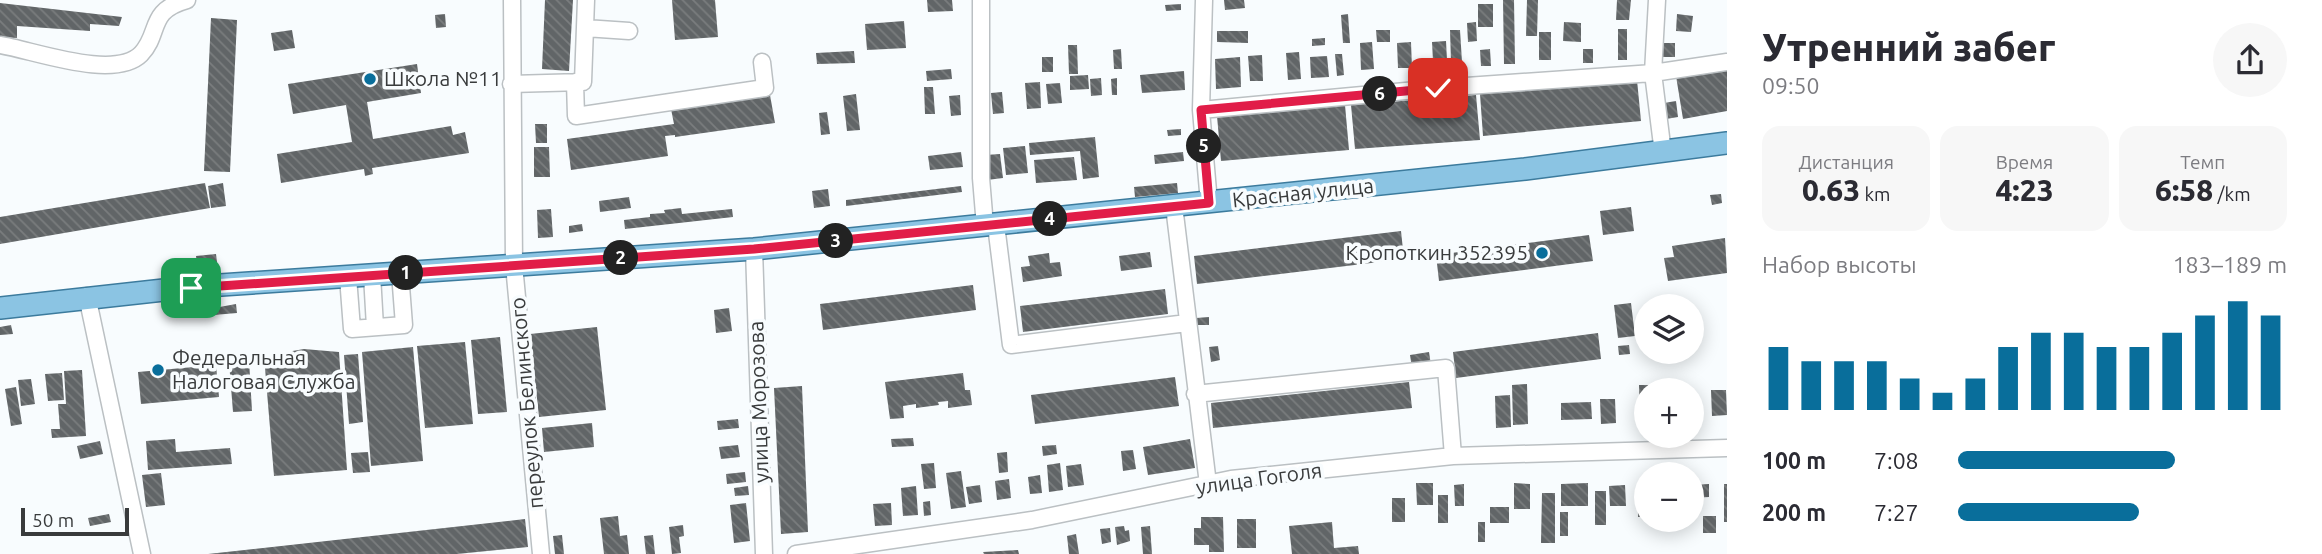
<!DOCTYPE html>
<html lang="ru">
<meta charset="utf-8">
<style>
body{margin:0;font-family:Ubuntu,sans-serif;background:#f7f7f7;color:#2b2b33;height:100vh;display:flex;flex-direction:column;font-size:26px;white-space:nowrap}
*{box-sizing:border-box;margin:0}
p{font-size:23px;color:#7c7c81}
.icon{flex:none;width:38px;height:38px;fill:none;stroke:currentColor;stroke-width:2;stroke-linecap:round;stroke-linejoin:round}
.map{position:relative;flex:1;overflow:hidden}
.drawer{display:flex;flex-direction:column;background:#fff;width:595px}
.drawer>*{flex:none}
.fabs{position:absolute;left:1634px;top:294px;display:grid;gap:14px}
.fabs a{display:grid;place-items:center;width:70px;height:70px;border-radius:50%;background:#fff;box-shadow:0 4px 18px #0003;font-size:35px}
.scale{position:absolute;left:21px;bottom:18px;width:108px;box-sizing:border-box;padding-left:7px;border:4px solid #393b3c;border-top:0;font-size:19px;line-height:24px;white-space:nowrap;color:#393b3c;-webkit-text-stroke:5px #f8fcfe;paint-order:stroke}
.pin{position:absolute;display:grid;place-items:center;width:60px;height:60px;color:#fff;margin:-30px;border-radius:14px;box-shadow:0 4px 10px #0006}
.km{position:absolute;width:35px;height:35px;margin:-18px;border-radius:50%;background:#222;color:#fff;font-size:19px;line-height:35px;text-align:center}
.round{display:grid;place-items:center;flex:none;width:74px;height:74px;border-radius:37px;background:#f7f7f7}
.headline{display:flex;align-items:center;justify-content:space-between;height:119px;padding:0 35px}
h1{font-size:38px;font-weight:800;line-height:52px}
.metrics{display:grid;grid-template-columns:repeat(3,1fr);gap:10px;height:119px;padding:7px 35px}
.metrics div{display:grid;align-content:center;border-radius:18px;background:#f7f7f7;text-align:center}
.metrics b{font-size:30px;font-weight:800}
.metrics small{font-size:19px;font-weight:400}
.metrics p{font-size:19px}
.chart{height:196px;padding:14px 35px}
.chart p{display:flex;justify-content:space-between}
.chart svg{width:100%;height:126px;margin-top:7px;stroke:#096e9b;stroke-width:6}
ul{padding:0 35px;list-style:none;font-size:23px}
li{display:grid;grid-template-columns:112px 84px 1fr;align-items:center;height:52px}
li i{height:18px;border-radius:9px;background:#096e9b}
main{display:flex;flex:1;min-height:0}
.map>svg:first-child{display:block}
.building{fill:url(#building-back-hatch)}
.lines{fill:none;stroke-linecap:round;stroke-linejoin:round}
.minor-casing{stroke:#bbc0c3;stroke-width:19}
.major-casing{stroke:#3c7b9d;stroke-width:24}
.minor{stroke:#fff;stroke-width:16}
.major{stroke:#8bc4e3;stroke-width:21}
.route-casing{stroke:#fff;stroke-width:14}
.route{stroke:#e11d48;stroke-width:9}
.poi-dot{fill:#096e9b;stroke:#f8fcfe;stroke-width:2.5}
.labels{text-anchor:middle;stroke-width:7;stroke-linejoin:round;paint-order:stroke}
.poi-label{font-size:21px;fill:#393b3c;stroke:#f8fcfe;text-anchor:start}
.street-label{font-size:21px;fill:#393b3c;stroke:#f8fcfe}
</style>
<main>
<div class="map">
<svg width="1727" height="554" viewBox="0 0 1727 554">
<defs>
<pattern id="building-back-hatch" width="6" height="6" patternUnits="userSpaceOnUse" patternTransform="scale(1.75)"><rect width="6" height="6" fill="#616567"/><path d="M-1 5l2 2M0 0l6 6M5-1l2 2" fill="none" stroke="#7a7d7e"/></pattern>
</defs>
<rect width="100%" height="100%" fill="#f8fcfe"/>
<path class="building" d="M545,0H573L569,71L542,69Z
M672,0H715L718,37L675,40Z
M927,0H952L953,11L928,12Z
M1224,0H1244L1245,8L1225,10Z
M1503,0H1514L1515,64H1504Z
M1527,0H1538L1537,36H1526Z
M1617,0H1631L1629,20H1616Z
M0,3L122,17L119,26L90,24V31L17,26V38L0,37Z
M1181,4V10L1166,11L1165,5Z
M1478,4H1493V27H1478Z
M445,14L446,27L436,28L435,15Z
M1348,14L1350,43H1343L1341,15Z
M1677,14L1693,16L1691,32L1676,31Z
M211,18L237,20L230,172L204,171Z
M904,21L906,48L867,50L865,24Z
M1476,22L1477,41L1468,42L1467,23Z
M1564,22L1581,23V42L1563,41Z
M1618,29H1627V60H1618Z
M292,30L295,48L274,51L271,33Z
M1376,30H1390V42H1377Z
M1450,30H1460L1462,62H1451Z
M1217,31H1248V43L1217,42Z
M1539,32H1551V60H1539Z
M1325,38V45L1312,46V39Z
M1446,41L1447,60L1433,61L1432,42Z
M1372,42L1374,69L1361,70L1360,43Z
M1411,42L1412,68H1398L1397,43Z
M1661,43H1675V57H1661Z
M1068,45H1077L1078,74H1069Z
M1121,49L1122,69H1114L1113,50Z
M1490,49L1491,66H1481L1480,50Z
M1583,49H1593V63H1583Z
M854,51L855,63L817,64L816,53Z
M1299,52L1301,79L1288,80L1286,53Z
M1335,54H1342L1344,75L1337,76Z
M1262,55L1263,81H1250L1248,56Z
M1327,56L1329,77L1311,78L1310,57Z
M1042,57H1053V72H1042Z
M1240,57L1241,87L1216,89L1215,59Z
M417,64L421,93L367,102L373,139L451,126L453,135L465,132L469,153L372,168L373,174L365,176L364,169L281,183L277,154L352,142L346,105L293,114L288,84Z
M1727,67V111L1683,119L1676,76Z
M951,69L952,79L927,81L926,71Z
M1184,71L1185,90L1142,93L1140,75Z
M1088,75L1089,89L1070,90V76Z
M1101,78L1102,95L1091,96L1090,79Z
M1117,78V95H1112L1111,79Z
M1637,80L1641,121L1483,136L1480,94Z
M1040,82L1041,108L1027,109L1025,83Z
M1060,83L1062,103L1048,104L1046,84Z
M924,87H933L935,114H925Z
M1002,92L1004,113L993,114L991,93Z
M856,94L860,130L847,131L843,96Z
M770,95L775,123L675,137V135L665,136L668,156L571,170L567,139L674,124L671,109Z
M960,95L961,115L951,116L949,96Z
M1476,95L1480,140L1355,149L1351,105Z
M1676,101L1678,117L1666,119L1664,103Z
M1345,105L1349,150L1221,161L1217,116Z
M827,112L830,134L821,135L819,113Z
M535,124H547V143H536Z
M1181,129V135L1168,136L1167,130Z
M1095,137L1099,177L1083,179L1080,151L1030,155L1029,143Z
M1025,146L1028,173L1006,175L1003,148Z
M534,147H549L550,177H534Z
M961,152L963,167L930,170L928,156Z
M1183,152L1184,161L1155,164L1154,155Z
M1000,154L1003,178L987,180L985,155Z
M1074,157L1077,180L1036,183L1034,160Z
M205,183L210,208L0,244V217Z
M223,183L226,206L211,208L208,186Z
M1177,183L1178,193L1135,197L1134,187Z
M961,186L962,192L846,206V200Z
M828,189L830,206L814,208L812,191Z
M1721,194L1722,203L1712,205L1710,195Z
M629,197L631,208L600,212L599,201Z
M1631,207L1634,231L1603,235L1600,211Z
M681,208L682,214L732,209L733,217L625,229L624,220L650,217V214L665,213L664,210Z
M551,209L553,237L538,238L537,210Z
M582,224L583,231L569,233V226Z
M1401,231L1404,259L1197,284L1194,256Z
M1589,235L1593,261L1439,281L1436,255Z
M1725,238L1727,273L1668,281L1664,258L1674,257L1672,246Z
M1150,252L1152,267L1121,271L1119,256Z
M1049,253L1050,263L1060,262L1062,276L1023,282L1021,267L1030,266L1028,256Z
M216,254L217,262L197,264L196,256Z
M973,285L976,310L823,330L820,304Z
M1165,289L1168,314L1023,332L1020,306Z
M1631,303L1635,336L1618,338L1614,305Z
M236,304L237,313L190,317L189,308L202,306L203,310Z
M729,308L732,331L716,333L714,310Z
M1209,317V325H1197L1196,318Z
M11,325L13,334L0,335V327Z
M597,327L606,410L539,417L530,334Z
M1598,333L1601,359L1456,378L1453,352Z
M500,337L507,412L478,414L471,340Z
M465,342L473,424L425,428L417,346Z
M1629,345L1630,354L1619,355L1618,346Z
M1218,346L1220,360L1211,362L1209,347Z
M413,347L423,461L371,466L362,352Z
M304,349L339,352L347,470L274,476L264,356Z
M1429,352L1431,365L1412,368L1410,355Z
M358,354L363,422L349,424L344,355Z
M249,360L252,411L233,412L229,362Z
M216,365L219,397L141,404L138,372Z
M82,370L86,436L52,438L51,429H60L58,404H66L64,371Z
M62,373L64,400L48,401L45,374Z
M963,373L965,390H970L972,405L948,408V401L938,402L939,405L916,408V404L903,406L904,418L890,419L885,382Z
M1175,377L1179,406L1035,424L1031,395Z
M31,379L35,404L21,406L18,380Z
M1409,382L1412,408L1213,428L1211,403Z
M1527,384L1528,424L1513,425L1512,385Z
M1639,385H1650L1647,417H1640Z
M802,386L808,532L781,534L774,388Z
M16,387L22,424L11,426L5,389Z
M1711,390H1726L1727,415L1712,416Z
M1510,395L1511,427L1496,428L1495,396Z
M1600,399H1615L1616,423L1601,424Z
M1591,402L1592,419L1561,420V403Z
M738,419L739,428L718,430L717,421Z
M592,423L594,447L544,452L542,428Z
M913,438L914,446L892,447L891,439Z
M175,439L176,452L230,448L232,464L148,470L146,441Z
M1190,439L1195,468L1148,475L1143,447Z
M100,441L103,454L80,459L77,446Z
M738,445L740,457L721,459L719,447Z
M1056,445L1057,454L1043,456L1042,446Z
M1133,450L1136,469L1123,471L1121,451Z
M368,452L370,472L353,473L351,453Z
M1007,452L1008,472L999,473L997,453Z
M934,463L936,488L924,489L921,464Z
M1060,463L1063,490L1049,492L1047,465Z
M1081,464L1084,485L1068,487L1066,466Z
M961,471L966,507L951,509L946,473Z
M745,472L746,482L727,484L726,474Z
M161,473L165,505L146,507L142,475Z
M1040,475L1042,493L1030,494L1028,477Z
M1009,479L1011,498L997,500L995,481Z
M1416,483H1433V505H1417Z
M1514,483L1530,484V509H1514Z
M1588,483V506H1561V484Z
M1464,484V506H1455L1454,485Z
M1709,484V497L1692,498V485Z
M1724,484H1727V522H1724Z
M980,485L982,502L969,504L966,487Z
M1625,485L1626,506H1610L1609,486Z
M748,486L749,495L735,496L734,488Z
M916,486L918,515L903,516L901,488Z
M1595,491H1606V525H1595Z
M1542,493H1555V543H1541Z
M1438,495H1448V523H1438Z
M1392,498H1405V522H1392Z
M1638,500H1643V517H1638Z
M930,501L931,515L924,516L923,502Z
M746,503L750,541L734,543L730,505Z
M891,503L892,525L875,526L873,504Z
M1490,507H1509V523H1490Z
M1560,512H1568V536H1560Z
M109,514L111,522L90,526L88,518Z
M618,516L620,536L627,535L629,554H604L600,518Z
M1703,516H1716V533H1703Z
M1201,517H1223L1224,552H1209V545H1194V528H1201Z
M525,519L528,547L457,554H208Z
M1237,519H1256V548H1237Z
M1332,522L1334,548L1358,546L1359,554H1292L1289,526Z
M1478,522H1485V542H1478Z
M683,525L684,536L679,537L681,553L672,554L669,527Z
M1124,526L1125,531L1129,530L1130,541L1117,545L1115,527Z
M1150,526L1152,554H1143L1141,527Z
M1110,528L1111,542L1102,544L1100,529Z
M1076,534L1079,554H1069L1067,536Z
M562,535L564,554H555L553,536Z
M653,535L655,554H646L644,536Z
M1018,550L1019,554H984L983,552Z"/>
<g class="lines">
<g class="minor-casing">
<path id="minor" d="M512,0L514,265L541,554
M981,0V178L985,226
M1204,0L1201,110L1209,203
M1657,0L1653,73L1663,153
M585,28L629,31
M0,45C33,50 114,81 141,54C161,33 147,11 187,0
M575,82L576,116L765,88L762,62
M511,84L583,82L586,0
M1201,110L1438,88L1653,73L1727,62
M1174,206L1208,484
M996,225L1011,345L1187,323
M754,249L764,554
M372,275L375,327
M348,277L352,329L404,325L400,273
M87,296L142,554
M1195,394L1446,368L1453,456
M796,554L1032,520L1231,479L1453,456L1727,448"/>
</g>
<g class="major-casing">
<path id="major" d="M0,308L191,287L754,249L1525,169L1727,143"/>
</g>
<use href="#minor" class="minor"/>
<use href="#major" class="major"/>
</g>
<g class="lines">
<g class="route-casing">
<path id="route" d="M191,288L754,249L1209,203L1201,110L1438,88"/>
</g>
<use href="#route" class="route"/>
</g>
<g class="poi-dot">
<circle cx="370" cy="79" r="7"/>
<circle cx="1542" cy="253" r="7"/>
<circle cx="158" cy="370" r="7"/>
</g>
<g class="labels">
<g class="poi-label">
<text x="384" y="86">Школа №11</text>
<text x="1528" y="260" text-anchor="end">Кропоткин 352395</text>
<text x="172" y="365">Федеральная<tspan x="172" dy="24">Налоговая Служба</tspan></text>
</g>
<g class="street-label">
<text transform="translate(1303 193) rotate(-6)" y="7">Красная улица</text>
<text transform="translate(759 402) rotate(-92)" y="7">улица Морозова</text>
<text transform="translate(527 403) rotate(-95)" y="7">переулок Белинского</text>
<text transform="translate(1259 479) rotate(-8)" y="7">улица Гоголя</text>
</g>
</g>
</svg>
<div class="fabs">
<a><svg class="icon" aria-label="layers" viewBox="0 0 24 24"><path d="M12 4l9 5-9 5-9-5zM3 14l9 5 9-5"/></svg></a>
<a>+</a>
<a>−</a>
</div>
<div class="scale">50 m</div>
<div class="pin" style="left:191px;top:288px;background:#1e9e55"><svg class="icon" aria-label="arrive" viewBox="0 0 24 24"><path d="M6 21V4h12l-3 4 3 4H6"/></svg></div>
<div class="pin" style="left:1438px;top:88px;background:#d93025"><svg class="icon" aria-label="check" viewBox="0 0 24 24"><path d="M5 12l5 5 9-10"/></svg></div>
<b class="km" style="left:406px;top:273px">1</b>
<b class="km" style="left:621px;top:258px">2</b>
<b class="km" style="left:836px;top:241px">3</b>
<b class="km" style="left:1050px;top:219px">4</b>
<b class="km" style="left:1204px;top:146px">5</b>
<b class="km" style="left:1380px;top:94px">6</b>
</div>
<section class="drawer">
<div class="headline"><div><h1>Утренний забег</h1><p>09:50</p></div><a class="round"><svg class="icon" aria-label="share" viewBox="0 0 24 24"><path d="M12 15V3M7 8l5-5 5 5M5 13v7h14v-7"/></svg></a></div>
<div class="metrics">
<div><p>Дистанция</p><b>0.63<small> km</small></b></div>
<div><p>Время</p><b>4:23</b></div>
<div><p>Темп</p><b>6:58<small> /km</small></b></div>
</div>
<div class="chart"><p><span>Набор высоты</span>183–189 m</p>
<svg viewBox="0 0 160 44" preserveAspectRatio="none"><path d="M5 44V22M15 44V27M25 44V27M35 44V27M45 44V33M55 44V38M65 44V33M75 44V22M85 44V17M95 44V17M105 44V22M115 44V22M125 44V17M135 44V11M145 44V6M155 44V11"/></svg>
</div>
<ul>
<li><b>100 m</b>7:08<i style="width:66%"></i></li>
<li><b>200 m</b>7:27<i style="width:55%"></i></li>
</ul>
</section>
</main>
